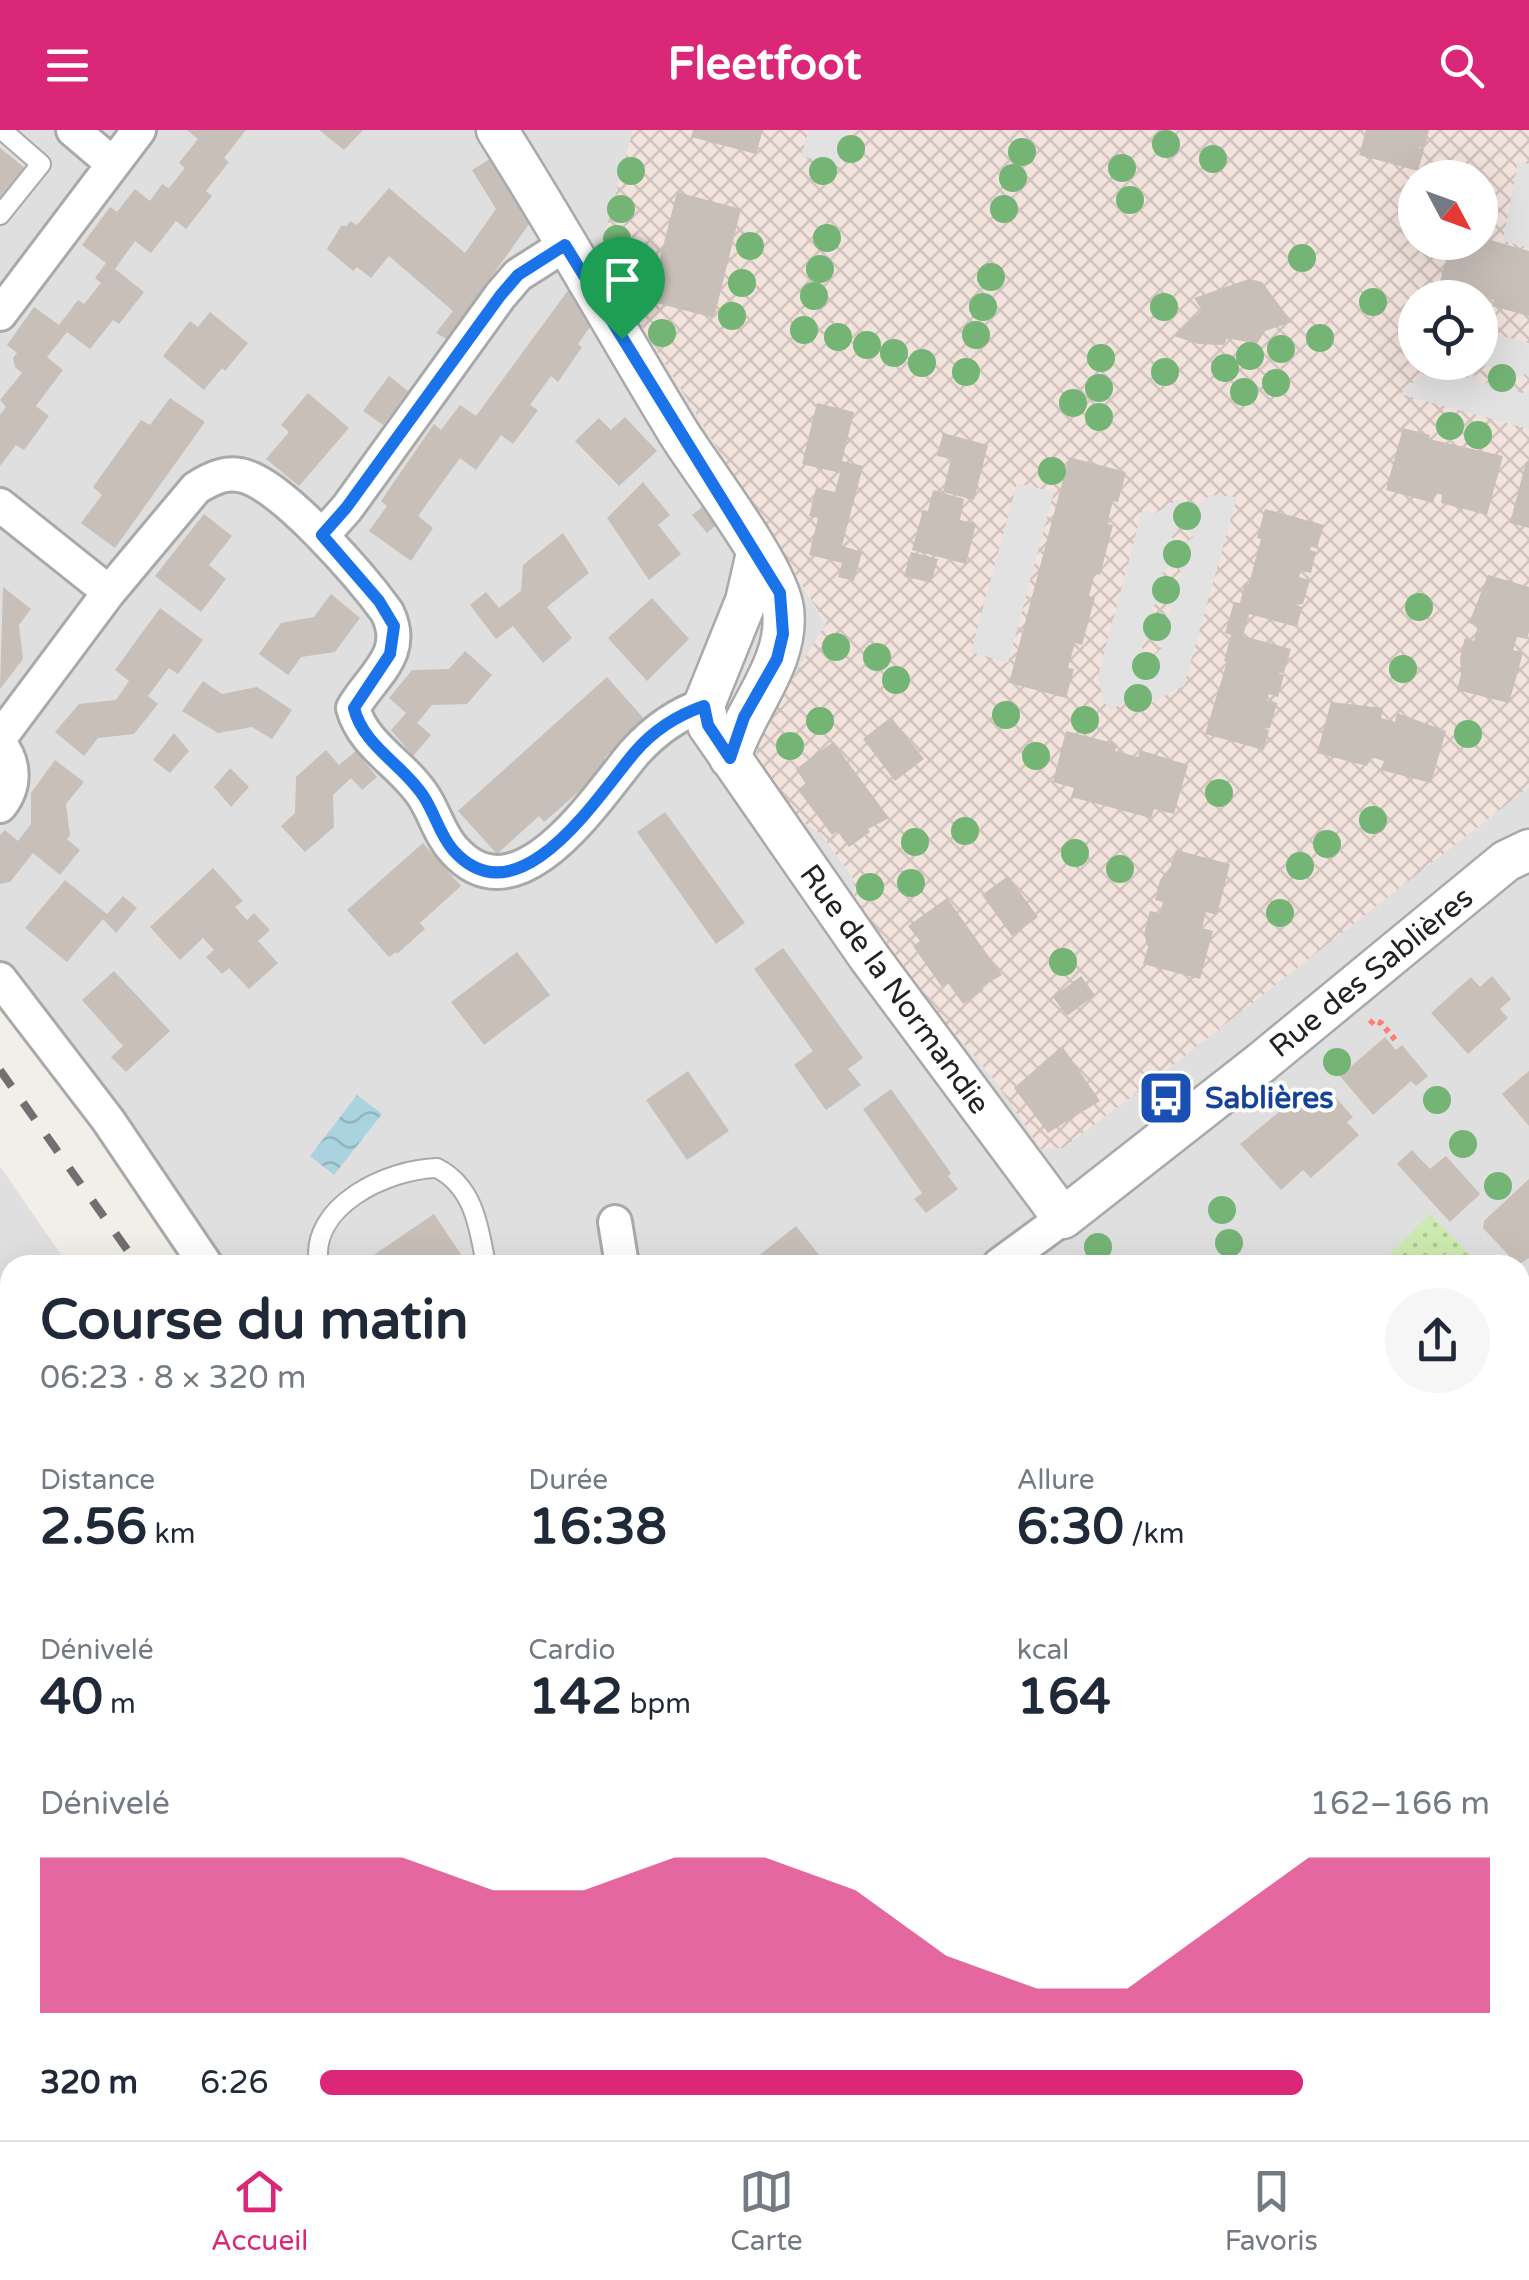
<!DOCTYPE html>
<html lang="fr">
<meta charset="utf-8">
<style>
body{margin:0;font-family:"Varela Round",sans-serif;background:#f6f6f7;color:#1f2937;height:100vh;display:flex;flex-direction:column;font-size:38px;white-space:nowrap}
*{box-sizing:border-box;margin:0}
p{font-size:32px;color:#747a83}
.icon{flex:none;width:55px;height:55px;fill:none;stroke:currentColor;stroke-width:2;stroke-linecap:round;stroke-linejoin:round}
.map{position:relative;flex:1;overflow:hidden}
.details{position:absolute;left:0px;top:1125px;width:1530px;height:885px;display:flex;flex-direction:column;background:#fff;border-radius:30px 30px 0 0;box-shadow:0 10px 40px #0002}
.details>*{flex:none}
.needle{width:65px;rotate:131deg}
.fabs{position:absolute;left:1398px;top:30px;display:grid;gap:20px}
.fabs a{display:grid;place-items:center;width:100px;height:100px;border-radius:50%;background:#fff;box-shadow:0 10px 40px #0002;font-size:50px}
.pin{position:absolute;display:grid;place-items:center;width:85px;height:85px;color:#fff;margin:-102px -42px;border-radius:50% 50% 50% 0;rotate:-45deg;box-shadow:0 0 10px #0007}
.pin .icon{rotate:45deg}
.round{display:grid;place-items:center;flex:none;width:105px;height:105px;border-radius:52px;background:#f6f6f7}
.overview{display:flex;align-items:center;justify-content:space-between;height:170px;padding:0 40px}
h1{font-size:55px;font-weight:700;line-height:75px}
.metrics{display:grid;grid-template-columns:repeat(3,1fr);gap:15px;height:170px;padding:10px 40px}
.metrics div{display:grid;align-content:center}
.metrics b{font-size:50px;font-weight:700}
.metrics small{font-size:28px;font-weight:400}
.metrics p{font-size:28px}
.chart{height:280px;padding:20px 40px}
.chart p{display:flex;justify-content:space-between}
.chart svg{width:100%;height:180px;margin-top:10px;fill:#db2777;opacity:.7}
ul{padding:0 40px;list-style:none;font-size:32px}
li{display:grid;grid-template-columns:160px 120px 1fr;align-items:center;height:75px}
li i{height:25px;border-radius:12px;background:#db2777}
header{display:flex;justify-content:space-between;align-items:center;height:130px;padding:0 40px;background:#db2777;color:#fff;font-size:45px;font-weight:700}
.menu{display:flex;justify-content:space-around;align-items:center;height:140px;border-top:2px solid #e0e1e3;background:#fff;font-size:28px;color:#747a83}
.menu a{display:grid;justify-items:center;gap:5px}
.menu .on{color:#db2777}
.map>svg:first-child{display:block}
.residential{fill:#e0dfdf}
.military{fill:url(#military-cross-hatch);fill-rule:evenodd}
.grass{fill:url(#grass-dots)}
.forest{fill:url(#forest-firs)}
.parking{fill:#e2e2e2}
.water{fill:url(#water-waves)}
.building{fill:#c7bfb8}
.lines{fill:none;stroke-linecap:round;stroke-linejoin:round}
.service-casing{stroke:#a9a9a9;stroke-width:22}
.minor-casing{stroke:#a9a9a9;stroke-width:38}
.tertiary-casing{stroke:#a9a9a9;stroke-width:45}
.path{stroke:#fa8072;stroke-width:6;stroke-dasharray:5 5;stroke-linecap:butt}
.service{stroke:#fff;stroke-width:18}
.minor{stroke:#fff;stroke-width:32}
.tertiary{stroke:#fff;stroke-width:40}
.rail{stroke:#707070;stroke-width:8;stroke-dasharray:20 20;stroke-linecap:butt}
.tree{fill:#74b475}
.route-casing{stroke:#fff;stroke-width:20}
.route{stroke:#1a73e8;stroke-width:12}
.labels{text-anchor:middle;stroke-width:8;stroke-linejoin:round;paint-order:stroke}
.street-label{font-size:30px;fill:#222;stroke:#fff}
.transit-label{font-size:30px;font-weight:bold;fill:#164399;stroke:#fff;text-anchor:start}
</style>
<header><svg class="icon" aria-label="menu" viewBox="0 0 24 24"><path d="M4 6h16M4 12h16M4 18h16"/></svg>Fleetfoot<svg class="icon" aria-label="search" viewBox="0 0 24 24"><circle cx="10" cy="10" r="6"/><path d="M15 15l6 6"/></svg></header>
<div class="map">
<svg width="1529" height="2010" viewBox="0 0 1529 2010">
<defs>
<pattern id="military-cross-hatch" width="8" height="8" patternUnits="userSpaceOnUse" patternTransform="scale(2.5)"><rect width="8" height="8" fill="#f3e3dd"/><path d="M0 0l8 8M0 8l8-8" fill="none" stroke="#d0c2bd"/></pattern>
<pattern id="grass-dots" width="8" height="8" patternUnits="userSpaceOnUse" patternTransform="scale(2.5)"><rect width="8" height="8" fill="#cdebb0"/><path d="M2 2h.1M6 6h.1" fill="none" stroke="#b0c997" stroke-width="1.8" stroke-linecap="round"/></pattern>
<pattern id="forest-firs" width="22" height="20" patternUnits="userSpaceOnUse" patternTransform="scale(2.5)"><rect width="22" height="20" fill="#add19e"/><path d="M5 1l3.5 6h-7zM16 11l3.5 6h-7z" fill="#95b388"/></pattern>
<pattern id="water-waves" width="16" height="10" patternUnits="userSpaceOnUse" patternTransform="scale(2.5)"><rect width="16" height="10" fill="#aad3df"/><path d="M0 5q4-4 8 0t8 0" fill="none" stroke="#92b5bf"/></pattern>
</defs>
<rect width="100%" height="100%" fill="#f2efe9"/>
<path class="residential" d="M0,0H633L600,122L633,182L826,495L756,604L801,691L821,704L853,748L855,769L944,891L993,948L1063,1018L1529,657V1717L1520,1712V1135H193L0,862Z
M0,1036L68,1135H10V1437L0,1436Z"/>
<path class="military" d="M633,0H1529V657L1155,949L1063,1018L1041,1019L993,948L944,891L855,769L853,748L821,704L801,691L758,640L756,604L826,494L633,182L600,121ZM1415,48H1480V112H1415ZM1415,168H1480V232H1415Z"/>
<path class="grass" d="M1430,1084L1480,1135H1459L1447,1123L1435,1135H1379Z
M0,1861L10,1862V2000H82L81,2010H0Z"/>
<path class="forest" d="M0,1436L10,1437V1862L0,1861Z
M1529,1779V2010H217L211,2000H1520V1786Z"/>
<path class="parking" d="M809,0H849L839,36L801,26Z
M1518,31L1529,34V118L1503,111Z
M1480,200L1529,213V248L1525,244L1514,249L1505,238L1494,243L1488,234L1478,239L1473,233L1480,232Z
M1443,233L1448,243L1458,238L1465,249L1476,245L1483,255L1494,249L1501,259L1513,253L1520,264L1529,260V299L1400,264L1418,248Z
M1017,353L1054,362L1008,533L971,522Z
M1210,365L1237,367L1184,556L1149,574L1140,562L1111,580L1103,570L1098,546L1142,381L1154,384L1179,369L1186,379L1175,387L1181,397L1171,405L1177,416L1167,423L1172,435L1162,442L1168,452L1157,460L1162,470L1151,477L1157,489L1147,496L1153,506L1140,514L1147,525L1136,533L1145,546L1158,537L1152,527L1162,518L1156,507L1167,499L1162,489L1171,481L1165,471L1176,463L1172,453L1182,445L1177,434L1187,427L1181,417L1193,407L1187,397L1197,388L1192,380Z"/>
<path class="water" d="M357,965L382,984L334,1045L310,1026Z"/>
<path class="building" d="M187,0H246L224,28L229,32L206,61L212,66L186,99L176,91L151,123L135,111L115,139L144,162L119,194L113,190L90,219L67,202L47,227L63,240L36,276L49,286L24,320L16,315L0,336V285L6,277L0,270L22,243L15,237L13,228L17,223L7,215L34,177L59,195L78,170L84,174L101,153L95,148L106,133L82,115L110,77L117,82L135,59L150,71L162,54L169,58L185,38L179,33L198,9Z
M319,0H363L344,20Z
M693,0H763L756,24L691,7Z
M1366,0H1429L1425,17H1417L1424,19L1418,41L1359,25Z
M0,18L25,38L0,68Z
M493,27L532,90L447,209L436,203L453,181L389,126L371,148L357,137L353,141L327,119L341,96H347L350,91L357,95L389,58L465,123L496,79L472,40Z
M677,62L741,79L714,188L649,171Z
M1480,107L1529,121V186L1492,176L1494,170L1469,163L1467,168H1457L1437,162L1451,112H1480Z
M1249,149L1262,152L1292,192L1265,201L1257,214L1227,208L1224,215L1198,214L1174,206L1202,180L1194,168Z
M569,159L592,194L578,214L582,217L558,252L551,246L530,275L538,280L513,314L501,305L476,340L460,328L418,386L433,398L411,431L369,401L387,376L381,371L434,294L441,300L460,275L476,286Z
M210,182L248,213L225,241L222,238L204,260L163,226L190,191L198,197Z
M389,246L408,261L383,295L363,281Z
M308,263L349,298L299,356L266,329L289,302L281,295Z
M170,268L205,292L115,418L81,393L102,365L93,357L141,290L150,295Z
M817,273L854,282L842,331L863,336L842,416L862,422L854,451L838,447L842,433L809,425L818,388L809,386L816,358L835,362L840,343L802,334Z
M625,287L657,321L619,356L575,311L599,288L611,300Z
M1403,298L1430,305L1429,309L1503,326L1487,385L1441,373L1442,365L1436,363L1433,373L1386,360Z
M943,303L988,315L974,370L943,362L951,329L937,326Z
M1069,327L1126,342L1118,372L1113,371L1107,394L1113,395L1100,445L1095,443L1089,466L1095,467L1082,515L1075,513L1068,538L1074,539L1066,568L1009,553Z
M1526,332H1529V398L1510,393Z
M643,352L670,385L658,395L681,424L649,450L607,388Z
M933,360L964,369L960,390L976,394L966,434L912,420L923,380L928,381Z
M709,372L723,389L707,403L692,385Z
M1265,379L1324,395L1317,418L1311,417L1310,420L1316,422L1311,443L1301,441L1299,447L1310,450L1303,474L1296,475L1302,477L1297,497L1249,484L1243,506L1291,519L1284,542L1278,543L1284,545L1278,567L1269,564L1267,571L1277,573L1270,598L1264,599L1269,600L1264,620L1205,604L1227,532L1224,531L1231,505L1225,503L1234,472L1240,473L1245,453L1249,454L1261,409L1257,408Z
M204,384L232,406L209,435L226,449L201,482L155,446Z
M563,403L589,443L547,477L572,508L543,533L513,496L496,509L470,475L486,462L499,478L521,461L523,435Z
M911,422L938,429L931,453L904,446Z
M1488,445L1529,457V502L1527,509L1517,507L1513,520L1523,523L1509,573L1457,560L1461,544L1460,528L1465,508L1474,511L1478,496L1469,493Z
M3,457L31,479L19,495L23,529L0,559Z
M331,464L360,488L335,522L301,527L288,545L259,524L281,493L314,487Z
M652,468L689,509L647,551L608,508Z
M160,478L203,510L178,544L169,538L148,566L158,574L134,604L98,608L84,626L55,602L79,574L116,570L129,551L115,540Z
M465,521L492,545L467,574L432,575L417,593L431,605L413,626L391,600L406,583L389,568L412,540L449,539Z
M607,547L646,591L604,628L610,634L582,659L544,692L539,686L497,724L458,681Z
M203,551L222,564L257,557L292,580L272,609L252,597L218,603L182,581Z
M1331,572L1383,578L1381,588L1395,592L1397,583L1446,601L1431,653L1381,640L1384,631L1371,627L1367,636L1317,623Z
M891,587L924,629L895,651L863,609Z
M1066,601L1117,614L1115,621L1138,627L1140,620L1188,635L1174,684L1154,679L1151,688L1071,667L1074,658L1053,652Z
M174,603L189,621L170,643L153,630Z
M833,612L889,688L868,699L870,702L849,717L837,701L832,705L798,660L806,654L796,639Z
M326,620L339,635L356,621L377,647L362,660L351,648L333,665L334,697L305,722L281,696L295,683L296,647Z
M55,630L84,652L66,674L70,705L67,709L80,720L60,745L33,723L10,752L0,754V705L5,700L18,711L31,694V663Z
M230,638L249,657L231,677L214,657Z
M665,682L745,793L716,814L637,702Z
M423,713L461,756L420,793L425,799L397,824L396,822L389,827L347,780Z
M1176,720L1230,734L1217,785L1206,782L1202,798L1213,801L1200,849L1143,834L1148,817L1144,804L1150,781L1160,783L1163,772L1155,770L1160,750L1171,736Z
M213,738L243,771L235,777L247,790L254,783L270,800L258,811L278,833L249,859L229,838L222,844L206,827L214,820L203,808L180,830L150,797Z
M1008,746L1038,787L1012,806L982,765Z
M65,750L107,784L123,766L137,778L116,803L103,789L67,832L25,798Z
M947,768L1002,845L981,857L983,860L963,874L948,853L942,857L913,816L920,811L908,796Z
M783,818L863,928L848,939L861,955L826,980L794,935L813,921L754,839Z
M517,822L550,865L484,915L451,872Z
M114,841L170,901L126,942L111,927L123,916L82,870Z
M1081,846L1095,865L1067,886L1053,867Z
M1492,846L1511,869L1500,879L1508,888L1468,924L1431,883L1471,847L1480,857Z
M1385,907L1396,920L1402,915L1428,946L1416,956L1411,951L1373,985L1340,946Z
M1062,916L1100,971L1048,1003L1014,958Z
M688,941L729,1001L687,1030L646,970Z
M1529,941V996L1502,964Z
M891,959L951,1043L948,1046L958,1059L926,1083L914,1069L922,1063L863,979Z
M1328,959L1353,987L1347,992L1359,1005L1311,1048L1303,1040L1281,1060L1240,1014L1296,968L1300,972L1309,964L1315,971Z
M1412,1020L1430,1039L1446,1026L1480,1064L1450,1092L1397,1034Z
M1529,1049V1128L1518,1135L1483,1098L1484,1091Z
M434,1084L464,1129L455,1135H359Z
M796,1096L827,1135H747Z
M10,1161V1258L0,1243V1168Z
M1523,1424L1529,1430V1486L1520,1477V1427Z
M1525,1564L1529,1568V1591L1520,1600V1569Z"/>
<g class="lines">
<g class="service-casing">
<path id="service" d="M0,85L41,34L2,0
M319,1135C308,1076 388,1039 437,1038C474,1057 479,1097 486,1135"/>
</g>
<g class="minor-casing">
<path id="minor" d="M73,0L113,34
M0,184L139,0
M0,375L109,462
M323,405L347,378L500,166L518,145L565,115
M0,608L109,462L196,358C212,348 228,340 247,347C287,361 361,446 387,482C408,524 373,544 353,578C363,616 404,635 424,667C435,684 440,705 454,720C519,793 599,664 635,622C654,601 678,584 704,575
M0,614C15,633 16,656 0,676
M0,849L108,990L206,1135
M615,1092L622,1135
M999,1135L1063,1088
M1520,1324L1529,1333
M0,1414H10
M1520,1681L1529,1686"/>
</g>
<g class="tertiary-casing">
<path id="tertiary" d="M497,0C560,99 617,202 678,302C703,342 778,438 783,479C790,533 744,579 730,628
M757,423L746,471L704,575L708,595L869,827L1063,1088L1262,932L1506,731L1529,720"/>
</g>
<path class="path" d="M1370,894L1374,890L1381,893L1397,912
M1520,1256L1529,1265
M1520,1410L1529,1401
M1520,1615L1529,1606"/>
<use href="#service" class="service"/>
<use href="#minor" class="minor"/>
<use href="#tertiary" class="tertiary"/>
<path class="rail" d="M0,940L138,1135
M501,2000L503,2010"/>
</g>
<g class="tree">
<circle cx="1166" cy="14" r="14"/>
<circle cx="851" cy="19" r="14"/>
<circle cx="1022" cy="22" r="14"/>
<circle cx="1213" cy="29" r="14"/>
<circle cx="1122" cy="38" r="14"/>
<circle cx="631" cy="41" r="14"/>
<circle cx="823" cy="41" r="14"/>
<circle cx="1013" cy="48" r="14"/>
<circle cx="1130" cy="70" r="14"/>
<circle cx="621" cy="79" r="14"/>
<circle cx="1004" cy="79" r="14"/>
<circle cx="827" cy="108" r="14"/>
<circle cx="617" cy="109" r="14"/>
<circle cx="750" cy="116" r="14"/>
<circle cx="1302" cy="128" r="14"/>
<circle cx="820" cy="139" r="14"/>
<circle cx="991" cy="147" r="14"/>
<circle cx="630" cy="150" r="14"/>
<circle cx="742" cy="153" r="14"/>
<circle cx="814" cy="166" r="14"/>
<circle cx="1373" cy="172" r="14"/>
<circle cx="983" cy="177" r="14"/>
<circle cx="1164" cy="177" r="14"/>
<circle cx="732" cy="186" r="14"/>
<circle cx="804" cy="200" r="14"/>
<circle cx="662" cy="203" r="14"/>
<circle cx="976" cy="205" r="14"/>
<circle cx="838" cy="207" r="14"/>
<circle cx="1320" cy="208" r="14"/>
<circle cx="867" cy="215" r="14"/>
<circle cx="1281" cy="219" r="14"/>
<circle cx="894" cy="223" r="14"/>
<circle cx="1250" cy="226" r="14"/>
<circle cx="1101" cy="228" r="14"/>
<circle cx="922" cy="233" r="14"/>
<circle cx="1225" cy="238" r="14"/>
<circle cx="966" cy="242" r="14"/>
<circle cx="1165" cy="242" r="14"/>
<circle cx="1502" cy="248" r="14"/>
<circle cx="1276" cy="253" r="14"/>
<circle cx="1099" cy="258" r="14"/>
<circle cx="1244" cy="262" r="14"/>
<circle cx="1073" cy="273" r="14"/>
<circle cx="1099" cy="287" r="14"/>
<circle cx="1450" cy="296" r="14"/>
<circle cx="1478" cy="305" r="14"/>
<circle cx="1052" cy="341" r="14"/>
<circle cx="1187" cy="386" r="14"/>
<circle cx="1177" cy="424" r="14"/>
<circle cx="1166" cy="460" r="14"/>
<circle cx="1419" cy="477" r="14"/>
<circle cx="1157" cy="497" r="14"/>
<circle cx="836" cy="517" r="14"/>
<circle cx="877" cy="527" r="14"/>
<circle cx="1146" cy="536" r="14"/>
<circle cx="1403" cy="539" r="14"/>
<circle cx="896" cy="550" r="14"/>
<circle cx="1138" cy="568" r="14"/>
<circle cx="1006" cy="585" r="14"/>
<circle cx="1085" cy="590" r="14"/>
<circle cx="820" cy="591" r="14"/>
<circle cx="1468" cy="604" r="14"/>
<circle cx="790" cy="616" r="14"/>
<circle cx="1036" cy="626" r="14"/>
<circle cx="1219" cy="663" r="14"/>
<circle cx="1373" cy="690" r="14"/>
<circle cx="965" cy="701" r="14"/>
<circle cx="915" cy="712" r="14"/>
<circle cx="1327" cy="714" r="14"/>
<circle cx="1075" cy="723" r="14"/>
<circle cx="1300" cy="736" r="14"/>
<circle cx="1120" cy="739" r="14"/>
<circle cx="911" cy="753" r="14"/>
<circle cx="870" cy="757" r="14"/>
<circle cx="1280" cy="783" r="14"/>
<circle cx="1063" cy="832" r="14"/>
<circle cx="1337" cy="932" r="14"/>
<circle cx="1437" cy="970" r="14"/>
<circle cx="1463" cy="1014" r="14"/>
<circle cx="1498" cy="1056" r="14"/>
<circle cx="1222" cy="1080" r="14"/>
<circle cx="1229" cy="1113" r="14"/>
<circle cx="1098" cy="1117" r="14"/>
</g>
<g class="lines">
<g class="route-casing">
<path id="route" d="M565,115L780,463L783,504L777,529L744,587L730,628L708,595L704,576C678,585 653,601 635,622C599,664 519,794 453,720C440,705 435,684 424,667C404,635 363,616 354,578L390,524L394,496L379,471L322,405L346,378L500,166L518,145Z"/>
</g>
<use href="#route" class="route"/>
</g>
<defs>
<g id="bus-square" transform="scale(2.875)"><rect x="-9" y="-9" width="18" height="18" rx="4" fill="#1a4fb4" stroke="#fff"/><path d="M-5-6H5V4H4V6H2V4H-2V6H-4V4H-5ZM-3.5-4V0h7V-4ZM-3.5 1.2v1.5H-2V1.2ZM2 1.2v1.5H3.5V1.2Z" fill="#fff"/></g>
</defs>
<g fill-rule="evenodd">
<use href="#bus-square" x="1166" y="968"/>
</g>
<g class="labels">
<g class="street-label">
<text transform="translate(1371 842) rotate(-39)" y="10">Rue des Sablières</text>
<text transform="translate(895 859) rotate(54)" y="10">Rue de la Normandie</text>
</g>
<g class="transit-label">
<text x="1205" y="978">Sablières</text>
</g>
</g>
</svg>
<div class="fabs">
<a><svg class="needle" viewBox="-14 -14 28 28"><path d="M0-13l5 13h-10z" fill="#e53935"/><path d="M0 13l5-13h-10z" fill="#747a83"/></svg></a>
<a><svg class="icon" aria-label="locate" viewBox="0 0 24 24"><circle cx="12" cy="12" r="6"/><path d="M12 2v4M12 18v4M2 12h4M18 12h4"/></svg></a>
</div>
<div class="pin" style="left:622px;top:209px;background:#1e9e55"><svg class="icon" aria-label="arrive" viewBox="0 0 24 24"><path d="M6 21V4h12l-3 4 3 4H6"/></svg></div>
<section class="details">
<div class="overview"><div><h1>Course du matin</h1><p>06:23 · 8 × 320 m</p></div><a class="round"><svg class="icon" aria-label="share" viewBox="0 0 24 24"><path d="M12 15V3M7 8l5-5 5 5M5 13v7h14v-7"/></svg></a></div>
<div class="metrics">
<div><p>Distance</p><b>2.56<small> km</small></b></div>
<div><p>Durée</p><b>16:38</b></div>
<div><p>Allure</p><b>6:30<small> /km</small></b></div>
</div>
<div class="metrics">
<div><p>Dénivelé</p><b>40<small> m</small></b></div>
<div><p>Cardio</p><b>142<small> bpm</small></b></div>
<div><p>kcal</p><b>164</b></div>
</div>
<div class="chart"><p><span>Dénivelé</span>162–166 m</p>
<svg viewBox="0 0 160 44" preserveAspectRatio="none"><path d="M0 44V6L10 6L20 6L30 6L40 6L50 14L60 14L70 6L80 6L90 14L100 30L110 38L120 38L130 22L140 6L150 6L160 6V44z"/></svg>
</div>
<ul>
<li><b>320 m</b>6:26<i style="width:84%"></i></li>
</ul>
</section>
</div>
<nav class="menu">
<a class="on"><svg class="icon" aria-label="home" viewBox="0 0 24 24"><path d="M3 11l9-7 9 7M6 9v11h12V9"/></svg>Accueil</a>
<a><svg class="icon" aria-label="map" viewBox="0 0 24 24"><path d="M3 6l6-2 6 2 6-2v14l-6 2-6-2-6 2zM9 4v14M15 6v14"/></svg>Carte</a>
<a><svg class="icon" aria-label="saved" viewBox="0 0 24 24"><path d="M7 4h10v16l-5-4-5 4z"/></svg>Favoris</a>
</nav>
